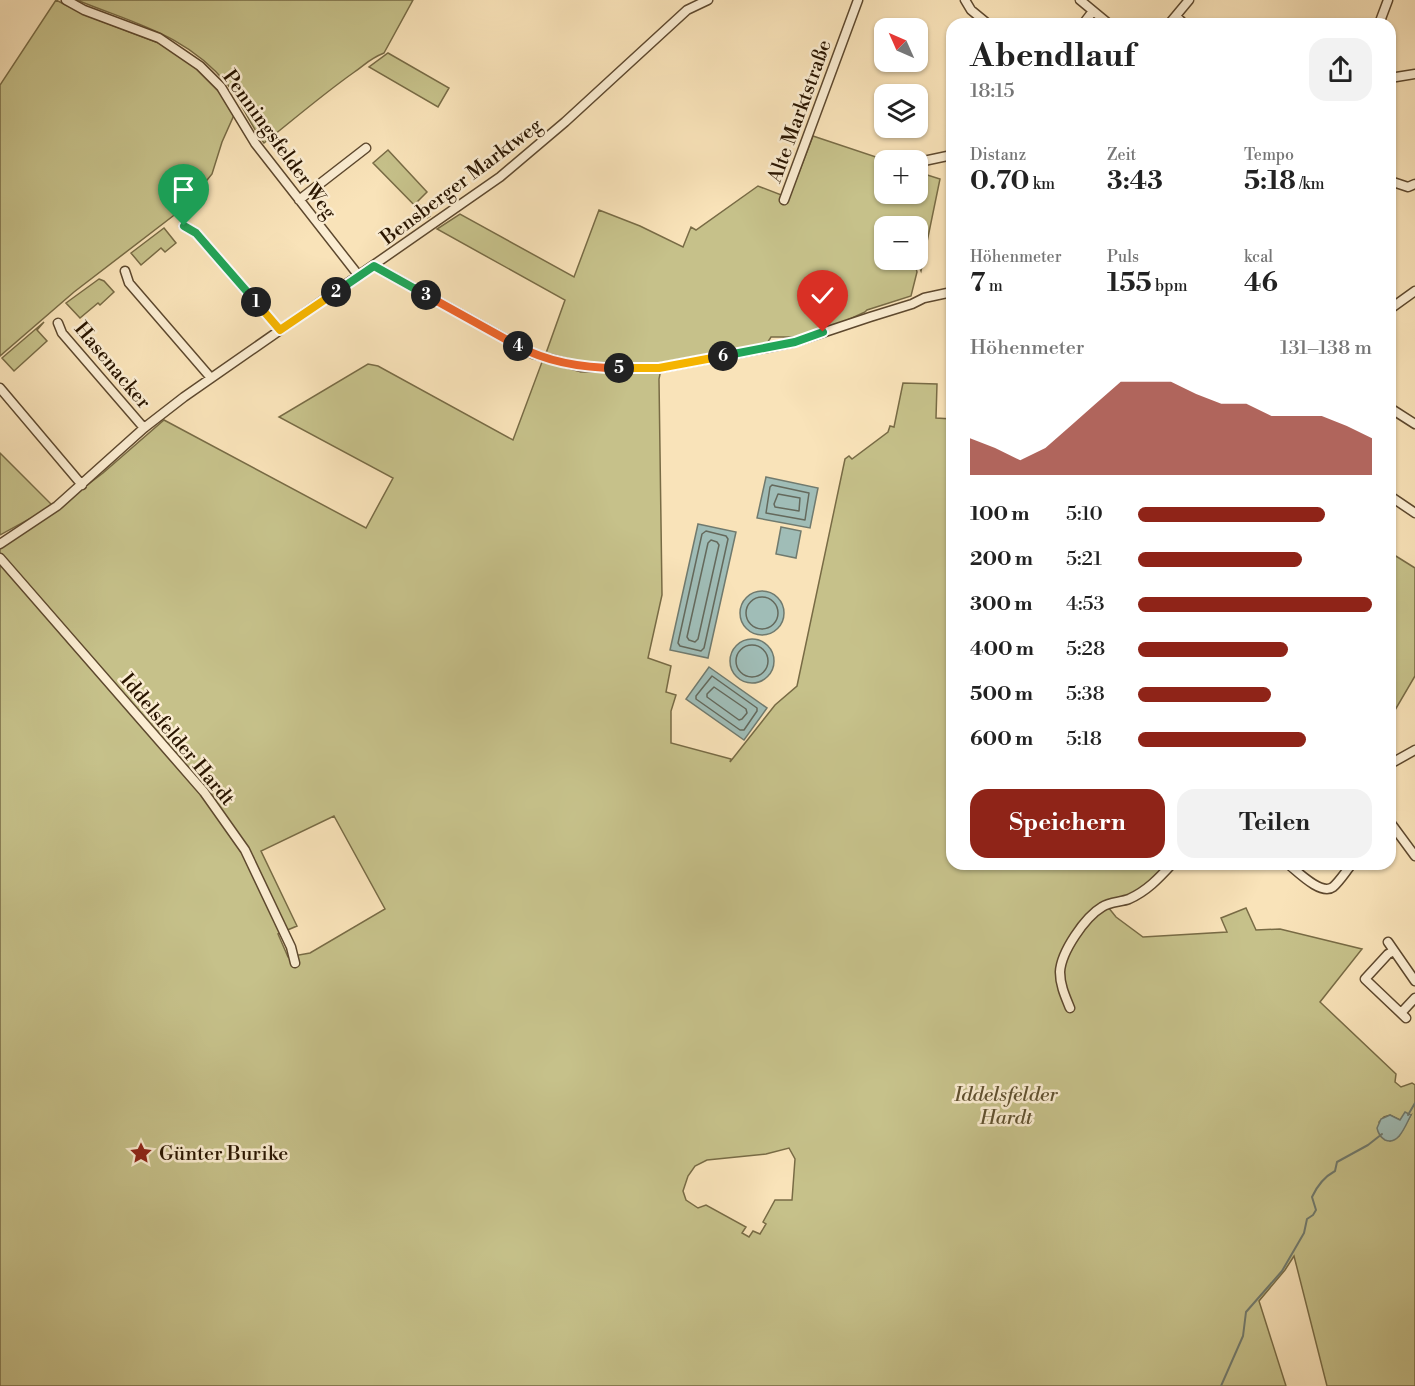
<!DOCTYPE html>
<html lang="de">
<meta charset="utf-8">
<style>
body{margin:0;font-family:"Libre Bodoni",serif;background:#f2f2f2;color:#222;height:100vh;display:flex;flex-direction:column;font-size:22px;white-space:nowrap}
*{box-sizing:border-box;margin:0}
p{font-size:20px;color:#767676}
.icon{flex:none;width:33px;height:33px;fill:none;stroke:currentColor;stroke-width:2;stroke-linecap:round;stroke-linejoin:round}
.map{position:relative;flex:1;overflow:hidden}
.drawer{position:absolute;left:946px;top:18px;width:450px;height:852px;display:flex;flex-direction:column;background:#fff;border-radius:18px;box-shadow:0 2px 4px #0004}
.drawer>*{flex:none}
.needle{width:39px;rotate:315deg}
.buttons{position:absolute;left:874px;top:18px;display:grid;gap:12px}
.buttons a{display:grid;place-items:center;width:54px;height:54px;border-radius:12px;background:#fff;box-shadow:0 2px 4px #0004;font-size:30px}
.pin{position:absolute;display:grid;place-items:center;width:51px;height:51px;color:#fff;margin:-62px -26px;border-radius:50% 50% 50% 0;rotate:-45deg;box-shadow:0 0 6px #0007}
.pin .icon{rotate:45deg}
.km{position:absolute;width:30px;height:30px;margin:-15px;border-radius:50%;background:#222;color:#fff;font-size:16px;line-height:30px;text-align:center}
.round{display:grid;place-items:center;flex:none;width:63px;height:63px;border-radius:18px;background:#f2f2f2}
.headline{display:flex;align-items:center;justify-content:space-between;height:102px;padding:0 24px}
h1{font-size:33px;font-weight:800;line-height:45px}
.stats{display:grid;grid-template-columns:repeat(3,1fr);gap:9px;height:102px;padding:6px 24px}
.stats div{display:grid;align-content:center}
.stats b{font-size:26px;font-weight:800}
.stats small{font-size:16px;font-weight:400}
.stats p{font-size:16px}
.chart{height:168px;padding:12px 24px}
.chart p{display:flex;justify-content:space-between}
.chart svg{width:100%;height:108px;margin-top:6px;fill:#8f2418;opacity:.7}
.button{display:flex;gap:12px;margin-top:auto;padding:12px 24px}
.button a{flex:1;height:69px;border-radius:18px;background:#8f2418;color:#fff;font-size:24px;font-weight:800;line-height:69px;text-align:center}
.button a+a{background:#f2f2f2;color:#222}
ul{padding:0 24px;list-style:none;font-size:20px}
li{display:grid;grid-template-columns:96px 72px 1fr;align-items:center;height:45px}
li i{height:15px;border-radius:8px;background:#8f2418}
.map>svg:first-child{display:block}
.green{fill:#c6c18a;stroke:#786b45;stroke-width:1.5;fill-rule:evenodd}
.water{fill:#a0bdb7;stroke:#707a6e;stroke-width:1.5}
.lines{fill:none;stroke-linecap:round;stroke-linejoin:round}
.shore{stroke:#64695c;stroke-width:1.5}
.stream{stroke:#707a6e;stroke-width:2}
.minor-casing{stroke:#5d482e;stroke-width:11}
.minor{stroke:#fbedd2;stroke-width:8}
.split-1-casing{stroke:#fff;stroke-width:12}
.split-2-casing{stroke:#fff;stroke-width:12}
.split-3-casing{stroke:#fff;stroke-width:12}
.split-4-casing{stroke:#fff;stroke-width:12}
.split-5-casing{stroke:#fff;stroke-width:12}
.split-6-casing{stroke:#fff;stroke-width:12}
.split-7-casing{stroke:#fff;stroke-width:12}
.split-1{stroke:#22a559;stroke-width:8}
.split-2{stroke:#f5b400;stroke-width:8}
.split-3{stroke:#22a559;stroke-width:8}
.split-4{stroke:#f0652b;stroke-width:8}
.split-5{stroke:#f0652b;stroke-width:8}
.split-6{stroke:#f5b400;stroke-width:8}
.split-7{stroke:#22a559;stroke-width:8}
.labels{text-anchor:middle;stroke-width:5;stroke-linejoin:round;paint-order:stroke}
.street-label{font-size:20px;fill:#291500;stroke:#fbedd2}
.park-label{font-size:20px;font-style:italic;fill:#605130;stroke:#fbedd2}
.poi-label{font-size:20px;fill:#291500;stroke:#fbedd2;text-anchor:start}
</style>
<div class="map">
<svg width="1415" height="1386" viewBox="0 0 1415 1386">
<rect width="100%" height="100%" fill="#f9e3b9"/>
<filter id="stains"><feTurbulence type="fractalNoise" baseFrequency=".00333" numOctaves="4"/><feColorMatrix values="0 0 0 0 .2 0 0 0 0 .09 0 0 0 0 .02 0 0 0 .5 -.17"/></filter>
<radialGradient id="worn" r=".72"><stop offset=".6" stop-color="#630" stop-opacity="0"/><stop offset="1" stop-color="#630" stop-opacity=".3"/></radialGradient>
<path class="green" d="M56,0L88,16L164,45L203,73L221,94L234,115L222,142L212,174L195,195L173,216L74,292L0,356V85Z
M77,0H413L384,53C369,59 366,64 353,73C322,95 293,120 264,143C250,125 242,103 228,85C186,34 135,24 77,0Z
M388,53L449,88L438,107L369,67Z
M813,136L885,160V194H918V172L940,179L921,271L919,266L905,260H918V226H885V250L879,248V251L885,254V260H897L916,268L917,272L911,296L867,310L865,312L839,324L797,337H771L766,345L663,364H580L545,356L565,300L437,229L460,214L574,277L599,210L640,226L683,247L691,227L696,230L758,186L789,198Z
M388,150L427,192L417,202L430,216L427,218L373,163Z
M164,228L176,243L165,252L161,248L141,265L131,253Z
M99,279L104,281L114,292L100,305L98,303L80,318L66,303Z
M44,322L37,330L47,341L14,371L2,358Z
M542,362L570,368L661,369L659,379L662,595L648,658L671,666L666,692L676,695L671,711V743L731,759L730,762L775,705L797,686L845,459L849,456L852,459L888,432L890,426L894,427L903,383L937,384L936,418L952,419V864H1169L1136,893L1108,907L1116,917L1143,937L1227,932L1221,918L1246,908L1256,930L1280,929L1362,949L1320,1002L1396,1074L1395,1082L1401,1087L1412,1083L1415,1085V1386H1327L1294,1256L1285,1270L1259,1301L1286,1386H0V547L56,509L103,473L164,420L366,528L393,478L279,417L368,364L378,366L513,440ZM334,816L385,909L310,953L288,957L278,934L297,926L261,851ZM1390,1115L1400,1120L1411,1115L1399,1136L1390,1141L1379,1122L1384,1117ZM789,1148L795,1159L792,1200H775L763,1222L766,1224L760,1234L753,1231L749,1237L742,1233L746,1227L706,1205L698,1208L686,1200L683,1191L688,1176L695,1166L707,1160L766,1154Z
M0,453L53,506L0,535Z
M1391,553L1415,568V676L1391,717Z"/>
<path class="water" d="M766,477L818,488L810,528L757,518Z
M698,524L736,532L708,658L670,650Z
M781,527L801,531L796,558L776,554Z
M740 613a22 22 0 1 1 44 0a22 22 0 1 1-44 0Z
M730 661a22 22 0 1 1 44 0a22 22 0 1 1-44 0Z
M709,667L767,708L744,740L686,699Z
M1405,1112L1411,1115C1406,1124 1399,1146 1385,1140C1380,1137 1378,1133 1377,1128L1381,1119L1390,1115L1400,1120Z"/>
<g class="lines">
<path class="shore" d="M772,485L809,493L805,520L766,513L770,487Z
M778,494L800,498L799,511L775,507L774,504Z
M706,531L726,536L728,539L704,648L701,651L680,646L678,643L702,534Z
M711,540L717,542L719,545L698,639L695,642L689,640L687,637L708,543Z
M746 613a16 16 0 1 1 32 0a16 16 0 1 1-32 0Z
M736 661a16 16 0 1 1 32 0a16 16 0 1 1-32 0Z
M712,676L757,708V711L744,730H740L696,699V696Z
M714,687L746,709L747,713L742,719L739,720L707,697V694Z"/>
<path class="stream" d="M1408,1115L1415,1103
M1221,1386L1243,1336L1246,1312L1282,1271L1304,1233L1307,1219L1313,1215L1316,1210L1312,1197C1317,1186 1324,1177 1335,1171L1337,1162L1368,1145L1382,1134"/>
<g class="minor-casing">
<path id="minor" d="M66,0L84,10L159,38L200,66L221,87L255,143L359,276
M965,0L971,10L988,24
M1080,0L1109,24
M1176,16L1184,24
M1083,24L1093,11
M1169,24L1189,0
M1379,24L1388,0
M1390,78L1415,74
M919,162L952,155
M1390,181L1408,187L1415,184
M299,200L366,148
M784,200L858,0
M184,226L196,233L280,330
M374,266L533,354L581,367L659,368L766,348L795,342L870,317L912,304L924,298L952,292
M125,271L129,283L211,378
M1390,309L1415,291
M58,323L62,333L144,428
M0,388L82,485
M1390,408L1415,424
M1390,496L1415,513
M0,544L57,506L144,428L184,397L500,177L565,122L687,10L708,0
M0,558L204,792L245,850L291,947L295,963
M1390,764L1415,750
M1390,822L1415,856
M1288,864C1297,871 1321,896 1333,887C1340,881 1346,871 1352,864
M1388,942L1415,981
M1394,951L1388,954L1365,979L1406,1018
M1070,1008C1065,996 1060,985 1060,972C1061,952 1085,917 1102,907C1109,902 1121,902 1129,899C1147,891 1159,878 1172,864
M1401,1013L1415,998"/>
</g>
<use href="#minor" class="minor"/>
</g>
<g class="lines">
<g class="split-1-casing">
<path id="split-1" d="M184,226L196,233L256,302"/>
</g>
<g class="split-2-casing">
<path id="split-2" d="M256,302L280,330L336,292"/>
</g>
<g class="split-3-casing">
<path id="split-3" d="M336,292L374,266L426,295"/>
</g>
<g class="split-4-casing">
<path id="split-4" d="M426,295L518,346"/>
</g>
<g class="split-5-casing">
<path id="split-5" d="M518,346C549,363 583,368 619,368"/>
</g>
<g class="split-6-casing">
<path id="split-6" d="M619,368H659L723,356"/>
</g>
<g class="split-7-casing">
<path id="split-7" d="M723,356L795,342L823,332"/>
</g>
<use href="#split-1" class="split-1"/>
<use href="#split-2" class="split-2"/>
<use href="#split-3" class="split-3"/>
<use href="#split-4" class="split-4"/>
<use href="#split-5" class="split-5"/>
<use href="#split-6" class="split-6"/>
<use href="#split-7" class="split-7"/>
</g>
<defs>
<g id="sight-bare" transform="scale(1.8)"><path d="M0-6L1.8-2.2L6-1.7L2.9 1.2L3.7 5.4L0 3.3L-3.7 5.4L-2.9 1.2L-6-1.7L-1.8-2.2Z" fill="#8f2418" stroke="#fbedd2" stroke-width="2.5" paint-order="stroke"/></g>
</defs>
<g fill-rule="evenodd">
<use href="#sight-bare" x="141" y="1153"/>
</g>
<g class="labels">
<g class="street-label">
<text transform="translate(799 111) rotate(-70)" y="7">Alte Marktstraße</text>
<text transform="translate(280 144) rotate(54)" y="7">Penningsfelder Weg</text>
<text transform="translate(461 181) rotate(-37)" y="7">Bensberger Marktweg</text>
<text transform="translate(113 365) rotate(50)" y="7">Hasenacker</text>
<text transform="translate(178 739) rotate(50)" y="7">Iddelsfelder Hardt</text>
</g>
<g class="park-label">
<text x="1006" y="1101">Iddelsfelder<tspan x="1006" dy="23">Hardt</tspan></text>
</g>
<g class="poi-label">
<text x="159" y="1160">Günter Burike</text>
</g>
</g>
<rect width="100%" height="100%" filter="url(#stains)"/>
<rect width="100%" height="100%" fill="url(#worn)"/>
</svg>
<div class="buttons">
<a><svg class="needle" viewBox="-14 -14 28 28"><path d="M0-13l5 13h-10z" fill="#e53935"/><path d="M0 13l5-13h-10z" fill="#767676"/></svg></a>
<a><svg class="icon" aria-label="layers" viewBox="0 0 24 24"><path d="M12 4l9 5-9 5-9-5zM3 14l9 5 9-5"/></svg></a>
<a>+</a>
<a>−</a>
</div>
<div class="pin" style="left:184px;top:226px;background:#1e9e55"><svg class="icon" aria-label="arrive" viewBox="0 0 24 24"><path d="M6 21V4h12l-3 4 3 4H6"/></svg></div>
<div class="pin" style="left:823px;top:332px;background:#d93025"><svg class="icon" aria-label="check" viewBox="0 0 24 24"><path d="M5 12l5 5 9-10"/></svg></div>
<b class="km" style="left:256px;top:302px">1</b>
<b class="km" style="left:336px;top:292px">2</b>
<b class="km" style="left:426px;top:295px">3</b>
<b class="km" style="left:518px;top:346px">4</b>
<b class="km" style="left:619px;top:368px">5</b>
<b class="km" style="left:723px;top:356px">6</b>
<section class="drawer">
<div class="headline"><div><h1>Abendlauf</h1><p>18:15</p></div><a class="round"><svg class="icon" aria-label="share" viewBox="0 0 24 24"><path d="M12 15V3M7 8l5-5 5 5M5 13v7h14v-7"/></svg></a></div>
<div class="stats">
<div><p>Distanz</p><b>0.70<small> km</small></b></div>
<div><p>Zeit</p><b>3:43</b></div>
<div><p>Tempo</p><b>5:18<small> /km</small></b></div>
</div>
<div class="stats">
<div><p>Höhenmeter</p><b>7<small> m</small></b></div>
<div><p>Puls</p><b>155<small> bpm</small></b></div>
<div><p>kcal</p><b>46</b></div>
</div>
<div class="chart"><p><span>Höhenmeter</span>131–138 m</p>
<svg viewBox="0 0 160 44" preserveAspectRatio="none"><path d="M0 44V29L10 33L20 38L30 33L40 24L50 15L60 6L70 6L80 6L90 11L100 15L110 15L120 20L130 20L140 20L150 24L160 29V44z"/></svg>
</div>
<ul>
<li><b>100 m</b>5:10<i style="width:80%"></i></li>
<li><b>200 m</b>5:21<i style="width:70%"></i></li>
<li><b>300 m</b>4:53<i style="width:100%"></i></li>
<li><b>400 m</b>5:28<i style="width:64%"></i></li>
<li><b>500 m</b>5:38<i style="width:57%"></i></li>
<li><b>600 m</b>5:18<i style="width:72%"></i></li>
</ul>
<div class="button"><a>Speichern</a><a>Teilen</a></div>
</section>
</div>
